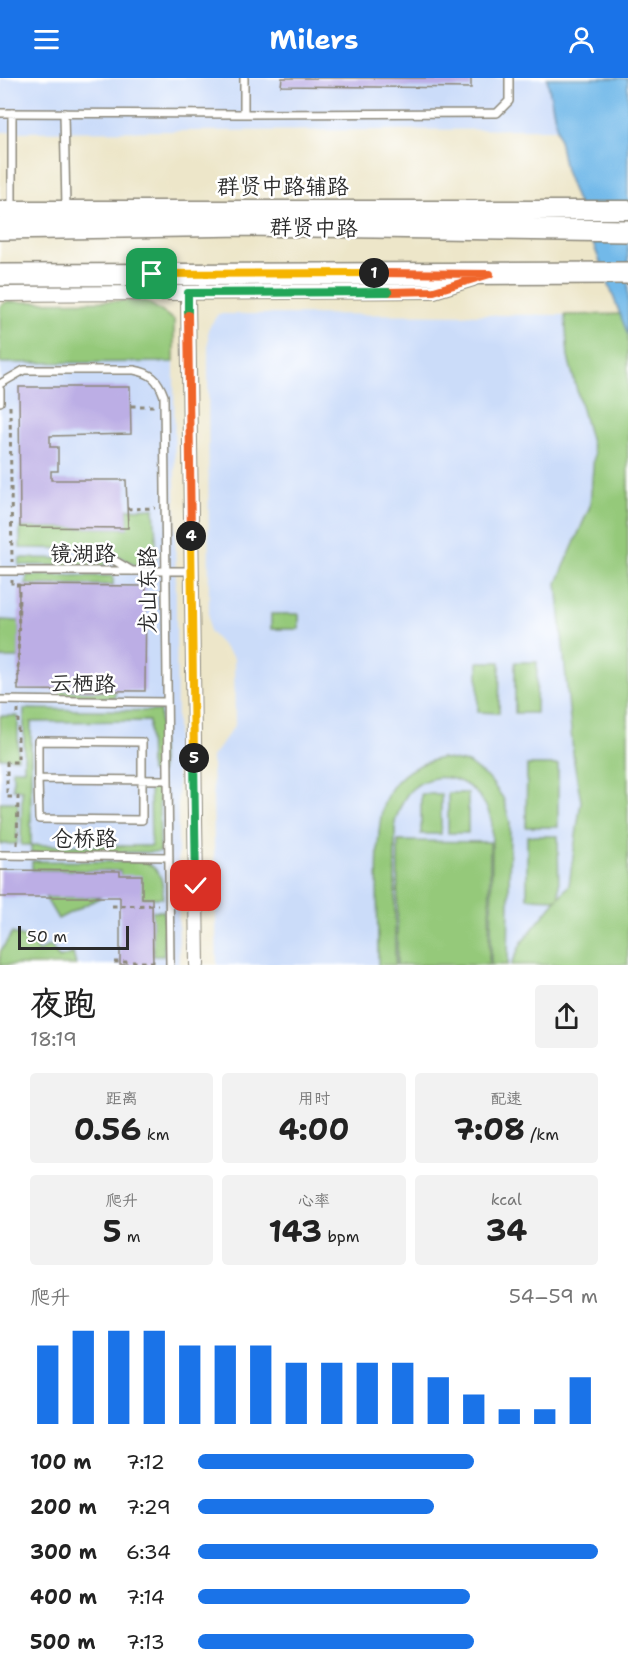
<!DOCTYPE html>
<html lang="zh">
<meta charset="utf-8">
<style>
body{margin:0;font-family:"Shantell Sans","LXGW WenKai TC",sans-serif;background:#f2f2f2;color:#222;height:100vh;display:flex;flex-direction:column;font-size:22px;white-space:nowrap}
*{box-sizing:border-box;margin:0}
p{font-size:20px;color:#767676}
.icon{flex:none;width:33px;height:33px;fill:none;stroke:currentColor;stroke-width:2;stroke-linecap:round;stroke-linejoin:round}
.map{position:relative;height:887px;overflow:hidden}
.panel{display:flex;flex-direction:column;background:#fff;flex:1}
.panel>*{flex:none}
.scale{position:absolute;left:18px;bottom:15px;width:111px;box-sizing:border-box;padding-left:6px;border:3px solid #2b2b2b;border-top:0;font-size:16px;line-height:21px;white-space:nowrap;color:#2b2b2b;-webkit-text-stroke:4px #fff;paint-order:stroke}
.pin{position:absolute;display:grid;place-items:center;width:51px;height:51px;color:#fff;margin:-26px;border-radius:12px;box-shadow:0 3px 9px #0006}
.km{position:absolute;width:30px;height:30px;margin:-15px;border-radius:50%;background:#222;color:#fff;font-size:16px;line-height:30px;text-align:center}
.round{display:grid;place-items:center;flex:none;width:63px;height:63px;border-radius:6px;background:#f2f2f2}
.headline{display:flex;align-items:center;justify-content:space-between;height:102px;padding:0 30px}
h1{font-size:33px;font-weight:700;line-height:45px}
.figures{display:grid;grid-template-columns:repeat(3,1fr);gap:9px;height:102px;padding:6px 30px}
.figures div{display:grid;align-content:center;border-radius:6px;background:#f2f2f2;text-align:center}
.figures b{font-size:30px;font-weight:700}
.figures small{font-size:16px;font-weight:400}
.figures p{font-size:16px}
.chart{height:168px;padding:12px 30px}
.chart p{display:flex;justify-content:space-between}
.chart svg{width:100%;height:108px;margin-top:6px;stroke:#1a73e8;stroke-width:6}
ul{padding:0 30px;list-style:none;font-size:20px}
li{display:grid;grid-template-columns:96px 72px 1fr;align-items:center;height:45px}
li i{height:15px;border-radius:8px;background:#1a73e8}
header{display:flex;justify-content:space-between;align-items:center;height:78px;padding:0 30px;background:#1a73e8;color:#fff;font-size:27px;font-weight:700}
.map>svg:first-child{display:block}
.built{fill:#cbdcf9}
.green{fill:#95c97a;stroke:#607a52;stroke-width:1.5}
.water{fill:#72b9e9;stroke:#4e728a;stroke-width:1.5}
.building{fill:#bcaee5}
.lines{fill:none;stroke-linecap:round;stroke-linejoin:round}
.service-casing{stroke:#8c887a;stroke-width:10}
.minor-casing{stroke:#8c887a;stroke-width:16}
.secondary-casing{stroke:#8c887a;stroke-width:21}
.primary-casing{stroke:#8c887a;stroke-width:24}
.path{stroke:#8c887a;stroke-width:3;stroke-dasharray:4.5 4.5;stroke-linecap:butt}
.service{stroke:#fff;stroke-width:7}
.minor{stroke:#fff;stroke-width:14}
.secondary{stroke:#fff;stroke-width:18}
.primary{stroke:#fff;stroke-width:21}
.split-1-casing{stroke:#fff;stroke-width:12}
.split-2-casing{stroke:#fff;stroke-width:12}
.split-3-casing{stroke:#fff;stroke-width:12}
.split-4-casing{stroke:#fff;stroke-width:12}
.split-5-casing{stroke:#fff;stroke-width:12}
.split-6-casing{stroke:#fff;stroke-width:12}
.split-1{stroke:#f5b400;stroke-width:8}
.split-2{stroke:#f0652b;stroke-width:8}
.split-3{stroke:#22a559;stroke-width:8}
.split-4{stroke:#f0652b;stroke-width:8}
.split-5{stroke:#f5b400;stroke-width:8}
.split-6{stroke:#22a559;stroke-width:8}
.labels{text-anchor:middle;stroke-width:5;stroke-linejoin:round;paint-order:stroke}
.street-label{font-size:22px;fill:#2b2b2b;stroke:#fff}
</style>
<header><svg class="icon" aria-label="menu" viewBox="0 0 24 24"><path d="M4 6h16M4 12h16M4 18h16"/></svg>Milers<svg class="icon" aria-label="person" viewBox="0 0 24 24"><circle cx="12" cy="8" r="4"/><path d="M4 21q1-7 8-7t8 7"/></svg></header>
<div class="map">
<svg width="628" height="887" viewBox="0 0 628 887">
<rect width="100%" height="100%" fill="#fff"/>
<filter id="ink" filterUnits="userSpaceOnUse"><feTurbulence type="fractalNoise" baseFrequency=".0167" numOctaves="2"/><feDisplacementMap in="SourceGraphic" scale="12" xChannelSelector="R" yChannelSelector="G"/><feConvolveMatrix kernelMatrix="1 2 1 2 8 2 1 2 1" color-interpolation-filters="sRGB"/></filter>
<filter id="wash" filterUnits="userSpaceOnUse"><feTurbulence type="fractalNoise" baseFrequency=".008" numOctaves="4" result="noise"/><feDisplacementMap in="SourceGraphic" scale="24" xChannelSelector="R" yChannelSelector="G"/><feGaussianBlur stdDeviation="1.35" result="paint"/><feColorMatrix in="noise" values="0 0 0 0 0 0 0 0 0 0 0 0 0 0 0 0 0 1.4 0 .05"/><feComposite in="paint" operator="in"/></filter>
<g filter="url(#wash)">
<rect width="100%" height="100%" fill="#ede6c9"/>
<path class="built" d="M0,0H547L558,51L0,54Z
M218,236L565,237L568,279L594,376L590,428L557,505L574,684L581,723L569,807L522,864L511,887H217L212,679L235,647L234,580L209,553L208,251Z
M174,284L179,887H0V285Z"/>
<path class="green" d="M146,223L174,242V284L0,285V228L6,224Z
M628,236V887H511L522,864L557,821L527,820V758H558L559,819L569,807L581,723L574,684L557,505L590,428L594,376L568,279L565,237Z
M154,430L157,478L147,487H135L107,471L20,470V449L127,450V431Z
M20,480L105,481V488L19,487Z
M27,497L113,498V507H26Z
M271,536H299V551H271Z
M0,542L19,543V580H0Z
M478,584H500L499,635L478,634Z
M515,584H537L536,635H515Z
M59,612L115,613V620H60Z
M24,631L160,633L161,694H150L149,643L31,644V767L151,768L150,710H159L160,774L31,775V767H21L22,712L13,711V691H24Z
M0,638H18V680H0Z
M441,680L468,685L490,702L503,720L510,744L508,887H491L492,746C486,710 445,683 412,711C403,719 399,732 395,744V887H378C379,851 372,744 387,718C399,695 417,686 441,680Z
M527,687H558V749H526Z
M448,715H468V755H448Z
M421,716H441V756H421Z
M0,724H18L17,766H0Z
M398,763L490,764L489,887H397Z
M32,783L146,784C162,794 163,803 163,820H142L120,797V793L32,792Z
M45,819H101L58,841Z
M152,833H164V878H153Z
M12,855L32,862L38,874L50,867L59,880L73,875L76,887H0V874Z"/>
<path class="water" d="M547,0H628V257L565,92Z"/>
<g id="blocks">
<path class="building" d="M282,0H471V10L281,8Z
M19,309H130L131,356L50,358V369H58V393H51V402H126L128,450L20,449Z
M19,507L146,508L145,613L18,612Z
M0,792L120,793V797H142V820H152L153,887H120V819H0Z"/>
</g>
</g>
<g filter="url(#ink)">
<use href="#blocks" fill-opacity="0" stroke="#8c887a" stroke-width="1.5"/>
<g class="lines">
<g class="service-casing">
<path id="service" d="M0,35L244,36V0
M12,35V131
M64,35L66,130
M244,36L497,35L509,23V0
M0,306L24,292H134C151,295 158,301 164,318L170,887
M0,312V324
M87,478H107L132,493
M0,493H191
M0,622L166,624
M38,701L39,741L142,742V664L38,663V701L167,702
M0,777L169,779"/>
</g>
<g class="minor-casing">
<path id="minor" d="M188,215L197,887
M0,216L434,213L473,201"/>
</g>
<g class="secondary-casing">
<path id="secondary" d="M0,132H628"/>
</g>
<g class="primary-casing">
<path id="primary" d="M0,151L245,147L628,153
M0,197L628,195"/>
</g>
<path class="path" d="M10,328L12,484
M131,328H156
M127,431L155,430
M12,502V507H19L18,612
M17,767L18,719H7V684H18V631
M112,828L158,827
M114,884H159"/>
<use href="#service" class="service"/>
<use href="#minor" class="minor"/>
<use href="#secondary" class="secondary"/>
<use href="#primary" class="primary"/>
</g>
</g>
<g class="lines" filter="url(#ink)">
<g class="split-1-casing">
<path id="split-1" d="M152,196L374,195"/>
</g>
<g class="split-2-casing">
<path id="split-2" d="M374,195L490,196L434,213L388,214"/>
</g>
<g class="split-3-casing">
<path id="split-3" d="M188,237V215L388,214"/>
</g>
<g class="split-4-casing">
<path id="split-4" d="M188,237L191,458"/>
</g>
<g class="split-5-casing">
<path id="split-5" d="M191,458L194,680"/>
</g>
<g class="split-6-casing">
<path id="split-6" d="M194,680L196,808"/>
</g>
<use href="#split-1" class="split-1"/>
<use href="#split-2" class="split-2"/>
<use href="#split-3" class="split-3"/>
<use href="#split-4" class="split-4"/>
<use href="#split-5" class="split-5"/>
<use href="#split-6" class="split-6"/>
</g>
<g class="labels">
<g class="street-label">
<text x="283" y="116">群贤中路辅路</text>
<text transform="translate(314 149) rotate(1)" y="8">群贤中路</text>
<text x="83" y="483">镜湖路</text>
<text transform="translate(147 512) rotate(-90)" y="8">龙山东路</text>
<text transform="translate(83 605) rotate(1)" y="8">云栖路</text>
<text x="84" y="768">仓桥路</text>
</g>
</g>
</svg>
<div class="scale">50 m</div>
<div class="pin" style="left:152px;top:196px;background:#1e9e55"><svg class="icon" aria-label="arrive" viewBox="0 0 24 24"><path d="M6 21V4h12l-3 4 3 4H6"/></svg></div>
<div class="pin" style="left:196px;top:808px;background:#d93025"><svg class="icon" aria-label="check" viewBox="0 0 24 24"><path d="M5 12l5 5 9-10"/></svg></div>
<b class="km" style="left:374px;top:195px">1</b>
<b class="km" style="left:191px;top:458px">4</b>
<b class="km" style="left:194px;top:680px">5</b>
</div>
<section class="panel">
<div class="headline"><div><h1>夜跑</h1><p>18:19</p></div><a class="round"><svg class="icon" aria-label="share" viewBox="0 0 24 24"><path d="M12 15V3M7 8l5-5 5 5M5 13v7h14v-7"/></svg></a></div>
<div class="figures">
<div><p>距离</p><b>0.56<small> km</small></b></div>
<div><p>用时</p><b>4:00</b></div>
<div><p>配速</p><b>7:08<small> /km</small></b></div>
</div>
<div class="figures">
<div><p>爬升</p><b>5<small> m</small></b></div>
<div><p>心率</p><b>143<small> bpm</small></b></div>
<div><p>kcal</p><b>34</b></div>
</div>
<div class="chart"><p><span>爬升</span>54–59 m</p>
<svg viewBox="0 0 160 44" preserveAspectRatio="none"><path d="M5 44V12M15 44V6M25 44V6M35 44V6M45 44V12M55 44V12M65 44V12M75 44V19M85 44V19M95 44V19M105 44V19M115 44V25M125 44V32M135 44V38M145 44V38M155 44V25"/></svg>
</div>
<ul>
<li><b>100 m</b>7:12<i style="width:69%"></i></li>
<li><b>200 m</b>7:29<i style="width:59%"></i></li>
<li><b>300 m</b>6:34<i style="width:100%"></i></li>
<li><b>400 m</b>7:14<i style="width:68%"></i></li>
<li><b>500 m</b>7:13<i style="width:69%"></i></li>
</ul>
</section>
